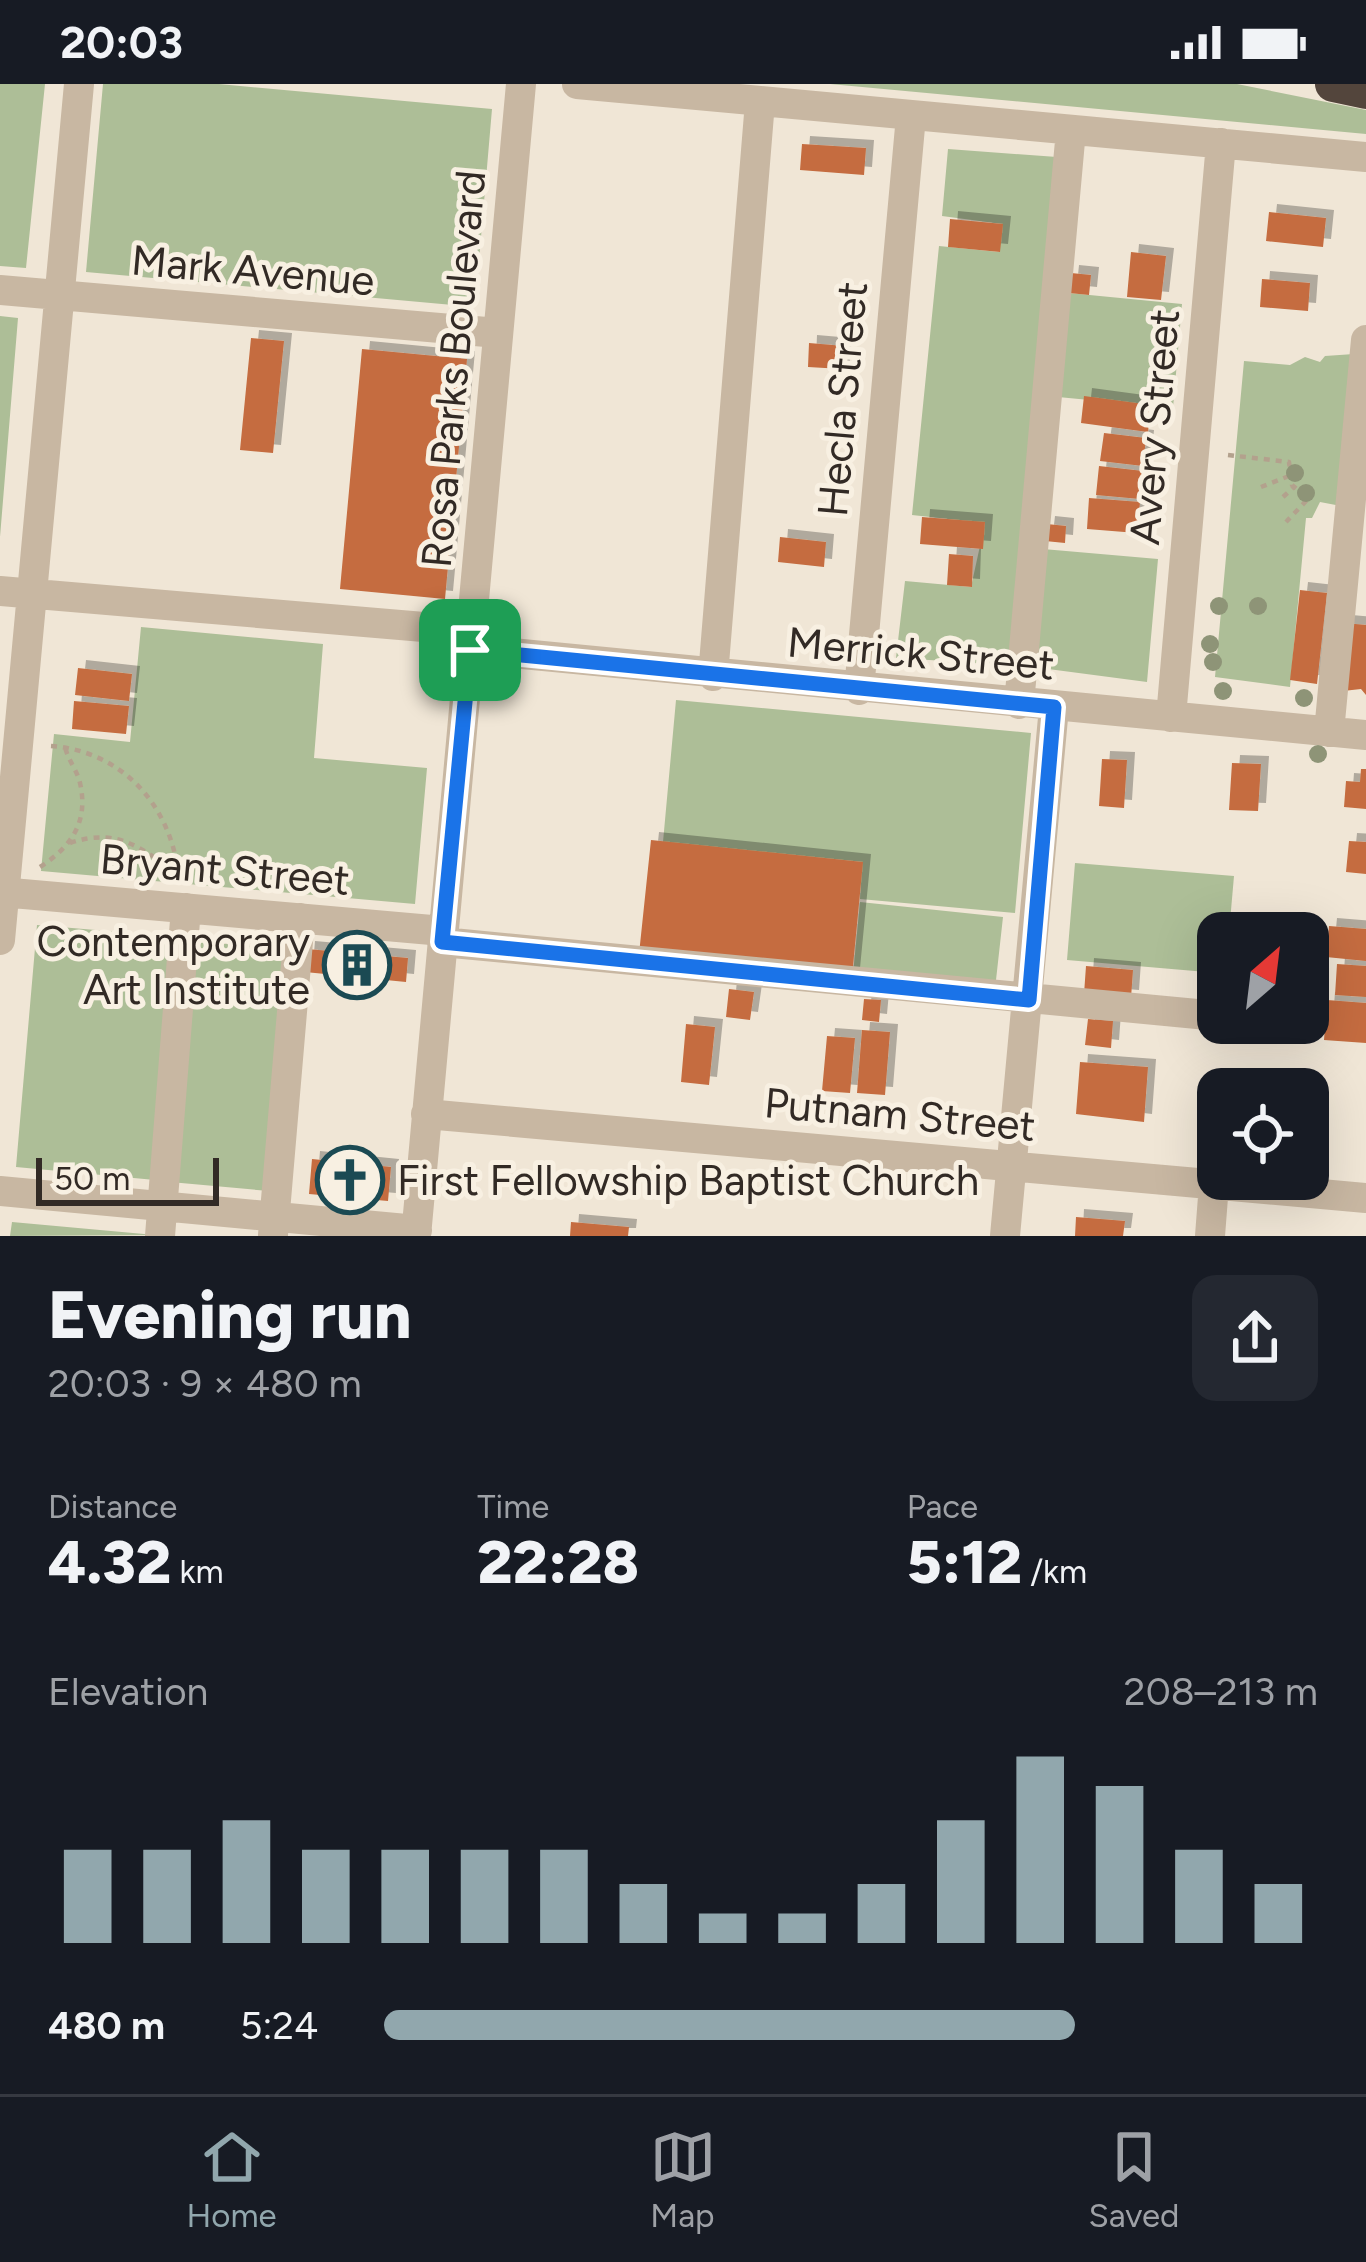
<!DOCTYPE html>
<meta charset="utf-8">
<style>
body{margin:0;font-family:Figtree,sans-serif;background:#242831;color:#f1f3f6;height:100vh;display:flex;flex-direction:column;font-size:45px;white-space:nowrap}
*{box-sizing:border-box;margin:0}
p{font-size:39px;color:#9ea1a6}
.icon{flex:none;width:66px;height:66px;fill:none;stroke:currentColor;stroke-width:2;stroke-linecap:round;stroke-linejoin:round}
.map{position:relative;height:1152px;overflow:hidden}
.drawer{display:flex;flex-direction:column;background:#171b24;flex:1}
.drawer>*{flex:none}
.needle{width:78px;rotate:28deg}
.controls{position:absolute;left:1197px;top:828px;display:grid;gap:24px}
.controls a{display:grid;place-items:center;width:132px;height:132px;border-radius:24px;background:#171b24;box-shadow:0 12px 48px #0002;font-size:60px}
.scale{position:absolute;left:36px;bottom:30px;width:183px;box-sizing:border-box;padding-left:12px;border:6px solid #322a25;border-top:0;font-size:33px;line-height:42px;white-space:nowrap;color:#322a25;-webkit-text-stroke:9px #f8f0e2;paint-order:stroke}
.pin{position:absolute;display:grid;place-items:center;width:102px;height:102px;color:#fff;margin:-51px;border-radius:24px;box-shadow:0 6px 18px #0006}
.round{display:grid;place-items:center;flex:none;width:126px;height:126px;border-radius:24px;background:#242831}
.headline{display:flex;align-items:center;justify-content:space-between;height:204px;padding:0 48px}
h1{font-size:66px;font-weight:800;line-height:90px}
.figures{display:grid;grid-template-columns:repeat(3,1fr);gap:18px;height:204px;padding:12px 48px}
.figures div{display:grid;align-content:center}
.figures b{font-size:60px;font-weight:800}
.figures small{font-size:33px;font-weight:400}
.figures p{font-size:33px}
.chart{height:336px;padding:24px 48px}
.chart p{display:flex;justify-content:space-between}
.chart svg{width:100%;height:216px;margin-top:12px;stroke:#91a7ad;stroke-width:6}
ul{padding:0 48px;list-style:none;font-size:39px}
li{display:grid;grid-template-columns:192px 144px 1fr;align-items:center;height:90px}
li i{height:30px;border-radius:15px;background:#91a7ad}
.status{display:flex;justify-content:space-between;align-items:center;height:84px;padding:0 60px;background:#171b24;direction:ltr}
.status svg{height:33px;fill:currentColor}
.tabs{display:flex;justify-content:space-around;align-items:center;height:168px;border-top:3px solid #363941;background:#171b24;font-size:33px;color:#9ea1a6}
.tabs a{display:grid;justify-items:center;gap:6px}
.tabs .current{color:#91a7ad}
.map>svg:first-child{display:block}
.green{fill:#adbe97}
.building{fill:#c56c3f;filter:url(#shadow)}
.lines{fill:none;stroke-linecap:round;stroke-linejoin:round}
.path{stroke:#b3a18d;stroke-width:4.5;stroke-dasharray:6 6;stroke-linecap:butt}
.minor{stroke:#c8b7a2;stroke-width:30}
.highway{stroke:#53453c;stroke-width:36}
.tree{fill:#8e9477}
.route-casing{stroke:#fff;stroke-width:24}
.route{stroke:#1a73e8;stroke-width:15}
.labels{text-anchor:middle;stroke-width:10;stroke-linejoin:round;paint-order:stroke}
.street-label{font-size:42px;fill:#322a25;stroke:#f8f0e2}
.poi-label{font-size:42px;fill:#322a25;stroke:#f8f0e2;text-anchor:end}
</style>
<div class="status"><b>20:03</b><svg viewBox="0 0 49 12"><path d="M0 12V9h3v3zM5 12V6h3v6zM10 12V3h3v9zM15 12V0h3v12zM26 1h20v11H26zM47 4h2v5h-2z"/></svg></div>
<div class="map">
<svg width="1366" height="1152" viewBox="0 0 1366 1152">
<defs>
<filter id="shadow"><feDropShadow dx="8" dy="-8" stdDeviation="0" flood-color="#0004"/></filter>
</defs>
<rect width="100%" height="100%" fill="#f0e6d6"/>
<path class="green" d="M0,0H45L26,184L0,182Z
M103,0H219L492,25L475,223L86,188Z
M830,0H1237L1366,26V50Z
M948,65L1057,73L1011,581L896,574L905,497L971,503L985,439L912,431L939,162L999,168L1002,140L942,132Z
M1069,209L1182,220L1173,324L1058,313Z
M0,232L18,234L0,453Z
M1354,270L1341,422L1320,418L1312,434H1306L1290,603L1215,593L1244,277L1290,281L1305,273L1320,278L1325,272Z
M1043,465L1158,475L1147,598L1033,583Z
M141,543L323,560L314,674L427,684L415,820L41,787L54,650L130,658Z
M676,616L1031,649L1015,829L860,815L862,778L663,758Z
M1075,779L1234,792L1229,849H1218V889L1067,876Z
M860,818L1003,833L995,905L853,890Z
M37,841L177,853L155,1096L16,1083Z
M190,857L289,865L269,1107L170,1098Z
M12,1138L155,1151L10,1152Z"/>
<path class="building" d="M802,60L866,64L864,91L800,86Z
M1269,128L1326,134L1323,163L1266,157Z
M950,135L1003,140L1000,168L948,163Z
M1131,168L1166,172L1161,216L1127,213Z
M1071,189L1091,191L1089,211L1069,209Z
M1262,195L1310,199L1308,227L1260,223Z
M251,254L284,257L273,369L240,366Z
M809,259L844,262L842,285L808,283Z
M362,265L467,275L445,515L340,505Z
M1084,312L1151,321L1148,348L1081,339Z
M1104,349L1146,354L1143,382L1100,377Z
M1099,382L1143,387L1140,415L1096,411Z
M1089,414L1140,418L1137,449L1087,445Z
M922,433L985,438L983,465L920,460Z
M1047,440L1066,442L1065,459L1045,457Z
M780,453L826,458L824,483L778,478Z
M949,470L973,472L972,503L947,501Z
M1300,506L1327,509L1317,600L1290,596Z
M1344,539L1366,541V611L1361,605L1343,607Z
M78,584L132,590L129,617L75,611Z
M74,617L129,622L126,650L72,645Z
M1102,675L1127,676L1124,724L1099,722Z
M1232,679L1261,680L1258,727L1229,726Z
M1361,685H1366V725L1344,723L1346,697L1360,698Z
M651,756L863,778L852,892L639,870Z
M1349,757L1366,758V790L1346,788Z
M1329,842L1366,845V877L1326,873Z
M307,865L408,874L406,898L305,888Z
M1337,880L1366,882V913L1335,911Z
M1086,882L1133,886L1131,914L1084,910Z
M729,905L754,908L750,936L726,933Z
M864,915L881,916L879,938L862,936Z
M1327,916L1366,919V959L1324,956Z
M1088,935L1113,937L1111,964L1085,961Z
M686,940L715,943L709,1001L681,998Z
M862,946L890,948L885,1011L857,1009Z
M827,952L855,954L850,1009L822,1007Z
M1080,978L1148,983L1144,1038L1076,1030Z
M312,1075L391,1083L388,1117L309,1110Z
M1076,1133L1125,1137L1123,1152H1075Z
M571,1138L629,1143L628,1152H570Z"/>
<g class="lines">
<path class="path" d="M1228,371L1289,378L1292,401L1308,415L1286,438
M1261,403L1289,392
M1283,413L1294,403
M51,662C124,667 174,725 179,797
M70,759C118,743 141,764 178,790
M40,783C71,763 89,738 80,699C77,686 68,676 65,663"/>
<path class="minor" d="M577,0L1366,73
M0,206L498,249
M0,507L471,547
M470,565L1366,651
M713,592L760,18
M859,606L911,32
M1019,620L1071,46
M1171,633L1221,59
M1329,648L1366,256
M0,808L443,847
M0,856L79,0
M442,858L1218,932
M426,1030L1366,1114
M0,1107L417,1146
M273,1151L300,834
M160,1152L186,824
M416,1152L521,0
M1005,1152L1054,623
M1210,1152L1214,1100"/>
<path class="highway" d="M1333,0L1366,7"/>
</g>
<g class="tree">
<circle cx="1295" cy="389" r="9"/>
<circle cx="1306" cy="409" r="9"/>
<circle cx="1219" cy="522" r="9"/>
<circle cx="1258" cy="522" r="9"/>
<circle cx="1210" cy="560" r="9"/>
<circle cx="1213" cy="578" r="9"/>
<circle cx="1223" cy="607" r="9"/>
<circle cx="1304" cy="614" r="9"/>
<circle cx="1318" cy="670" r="9"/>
</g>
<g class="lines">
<g class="route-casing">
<path id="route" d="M470,566L1054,623L1029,916L442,858Z"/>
</g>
<use href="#route" class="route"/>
</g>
<defs>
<g id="building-ring" transform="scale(3.45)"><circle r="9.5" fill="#f8f0e2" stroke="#1b4a53" stroke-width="1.5"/><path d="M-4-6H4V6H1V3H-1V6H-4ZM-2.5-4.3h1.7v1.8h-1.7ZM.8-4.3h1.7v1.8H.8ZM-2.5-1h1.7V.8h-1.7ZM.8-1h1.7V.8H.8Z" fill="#1b4a53"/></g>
<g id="church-ring" transform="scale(3.45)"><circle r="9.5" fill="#f8f0e2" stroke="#1b4a53" stroke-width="1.5"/><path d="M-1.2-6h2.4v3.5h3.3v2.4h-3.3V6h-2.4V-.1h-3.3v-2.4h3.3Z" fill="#1b4a53"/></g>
</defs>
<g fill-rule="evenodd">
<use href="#building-ring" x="357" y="881"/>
<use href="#church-ring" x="350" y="1096"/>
</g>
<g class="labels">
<g class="street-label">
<text transform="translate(253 186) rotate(5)" y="15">Mark Avenue</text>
<text transform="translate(453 285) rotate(-85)" y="15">Rosa Parks Boulevard</text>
<text transform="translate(842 315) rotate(-85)" y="15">Hecla Street</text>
<text transform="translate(1154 343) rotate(-85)" y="15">Avery Street</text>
<text transform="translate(921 569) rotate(5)" y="15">Merrick Street</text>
<text transform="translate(225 785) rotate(5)" y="15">Bryant Street</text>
<text transform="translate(900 1030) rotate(5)" y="15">Putnam Street</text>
</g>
<g class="poi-label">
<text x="310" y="872">Contemporary<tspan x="310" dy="48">Art Institute</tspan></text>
<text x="397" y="1111" text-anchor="start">First Fellowship Baptist Church</text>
</g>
</g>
</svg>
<div class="controls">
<a><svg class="needle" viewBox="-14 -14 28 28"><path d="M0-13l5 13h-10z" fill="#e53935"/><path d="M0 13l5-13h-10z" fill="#9ea1a6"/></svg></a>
<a><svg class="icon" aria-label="locate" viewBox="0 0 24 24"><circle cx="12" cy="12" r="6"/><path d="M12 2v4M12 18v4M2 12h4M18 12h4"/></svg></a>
</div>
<div class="scale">50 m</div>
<div class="pin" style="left:470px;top:566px;background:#1e9e55"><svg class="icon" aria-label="arrive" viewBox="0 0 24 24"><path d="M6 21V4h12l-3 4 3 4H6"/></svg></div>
</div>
<section class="drawer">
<div class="headline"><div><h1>Evening run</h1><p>20:03 · 9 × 480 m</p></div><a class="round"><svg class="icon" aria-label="share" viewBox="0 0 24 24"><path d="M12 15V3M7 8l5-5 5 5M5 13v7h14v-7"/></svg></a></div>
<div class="figures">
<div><p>Distance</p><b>4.32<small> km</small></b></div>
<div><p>Time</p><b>22:28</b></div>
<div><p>Pace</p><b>5:12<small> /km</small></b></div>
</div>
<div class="chart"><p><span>Elevation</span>208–213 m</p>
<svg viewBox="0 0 160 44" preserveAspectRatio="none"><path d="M5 44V25M15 44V25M25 44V19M35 44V25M45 44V25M55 44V25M65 44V25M75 44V32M85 44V38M95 44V38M105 44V32M115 44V19M125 44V6M135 44V12M145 44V25M155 44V32"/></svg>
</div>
<ul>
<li><b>480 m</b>5:24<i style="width:74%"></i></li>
</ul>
</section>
<nav class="tabs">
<a class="current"><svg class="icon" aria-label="home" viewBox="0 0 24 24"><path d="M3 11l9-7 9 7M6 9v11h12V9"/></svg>Home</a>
<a><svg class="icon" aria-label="map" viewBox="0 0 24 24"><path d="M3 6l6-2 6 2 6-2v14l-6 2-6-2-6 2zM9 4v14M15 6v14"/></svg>Map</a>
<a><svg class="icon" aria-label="saved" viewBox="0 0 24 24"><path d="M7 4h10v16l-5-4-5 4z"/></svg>Saved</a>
</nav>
